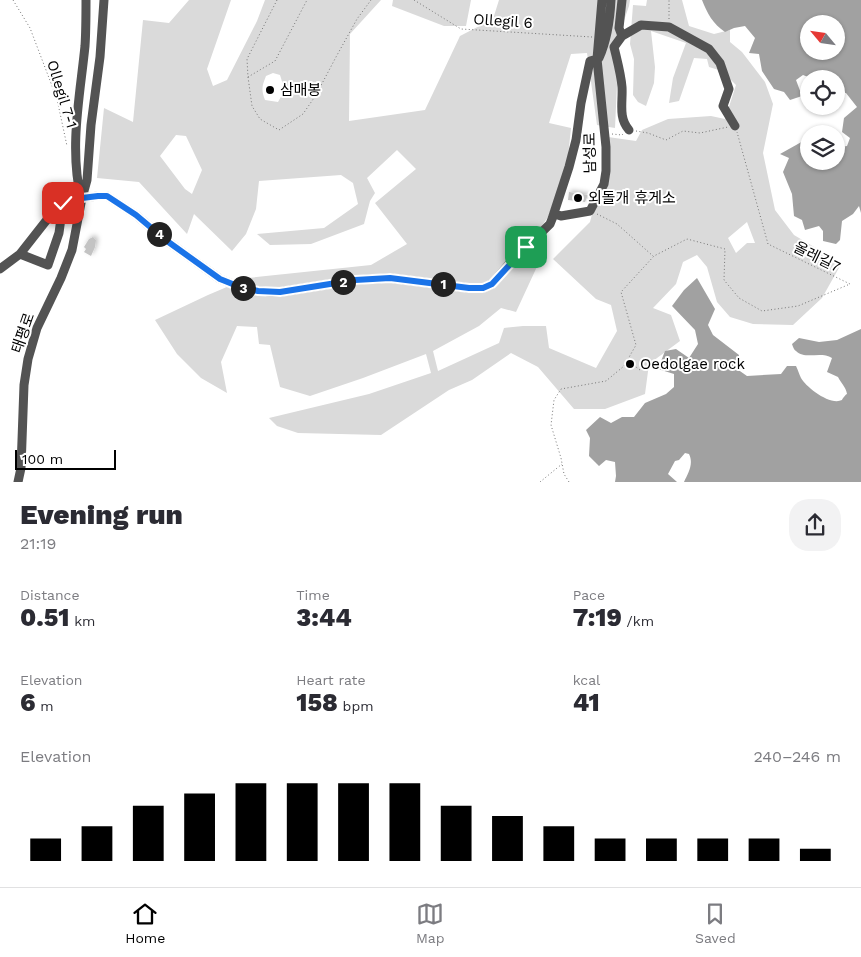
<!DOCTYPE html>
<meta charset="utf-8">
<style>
body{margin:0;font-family:"Work Sans","Noto Sans KR",sans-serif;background:#f2f2f3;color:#2b2b33;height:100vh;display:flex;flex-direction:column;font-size:19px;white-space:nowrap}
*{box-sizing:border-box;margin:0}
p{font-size:16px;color:#7c7c81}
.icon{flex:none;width:28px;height:28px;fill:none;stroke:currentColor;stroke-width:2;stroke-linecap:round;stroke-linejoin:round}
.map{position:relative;height:482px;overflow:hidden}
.side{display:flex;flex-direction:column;background:#fff;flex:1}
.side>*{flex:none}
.needle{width:32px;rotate:299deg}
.fabs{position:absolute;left:800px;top:15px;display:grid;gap:10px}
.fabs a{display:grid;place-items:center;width:45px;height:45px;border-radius:50%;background:#fff;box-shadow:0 1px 4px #0004;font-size:25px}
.scale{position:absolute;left:15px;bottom:12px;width:101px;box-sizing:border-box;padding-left:5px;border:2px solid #000;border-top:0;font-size:14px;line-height:18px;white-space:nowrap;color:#000;-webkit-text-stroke:4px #fff;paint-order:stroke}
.pin{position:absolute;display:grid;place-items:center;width:42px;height:42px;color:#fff;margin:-21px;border-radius:10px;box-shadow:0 2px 8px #0006}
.km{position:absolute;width:25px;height:25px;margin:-12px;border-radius:50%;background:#222;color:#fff;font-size:14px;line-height:25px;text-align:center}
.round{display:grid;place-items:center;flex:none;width:52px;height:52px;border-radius:20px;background:#f2f2f3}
.head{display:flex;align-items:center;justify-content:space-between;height:85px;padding:0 20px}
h1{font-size:28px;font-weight:800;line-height:38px}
.metrics{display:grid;grid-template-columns:repeat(3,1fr);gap:8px;height:85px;padding:5px 20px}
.metrics div{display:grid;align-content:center}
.metrics b{font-size:25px;font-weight:800}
.metrics small{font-size:14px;font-weight:400}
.metrics p{font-size:14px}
.chart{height:140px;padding:10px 20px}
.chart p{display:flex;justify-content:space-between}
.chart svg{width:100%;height:90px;margin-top:5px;stroke:#000;stroke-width:6}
.dock{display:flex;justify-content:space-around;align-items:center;height:70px;border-top:1px solid #e1e1e2;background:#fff;font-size:14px;color:#7c7c81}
.dock a{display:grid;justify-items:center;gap:2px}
.dock .current{color:#000}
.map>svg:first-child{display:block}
.green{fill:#dadada;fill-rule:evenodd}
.water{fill:#a1a1a1;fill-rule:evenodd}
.building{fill:#c3c3c3;filter:url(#shadow)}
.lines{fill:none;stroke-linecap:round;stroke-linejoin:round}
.path{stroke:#757575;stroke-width:1;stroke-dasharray:1 2.5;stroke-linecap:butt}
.minor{stroke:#535353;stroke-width:9}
.route-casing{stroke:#fff;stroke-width:10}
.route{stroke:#1a73e8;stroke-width:6}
.poi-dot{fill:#000;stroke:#fff;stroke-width:2}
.labels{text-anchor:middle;stroke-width:4;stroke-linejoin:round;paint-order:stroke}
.street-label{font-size:15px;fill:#000;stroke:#fff}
.poi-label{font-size:15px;fill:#000;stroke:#fff;text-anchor:start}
</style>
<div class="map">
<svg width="861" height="482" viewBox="0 0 861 482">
<defs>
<filter id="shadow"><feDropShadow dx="2" dy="-2" stdDeviation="2.5" flood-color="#0004"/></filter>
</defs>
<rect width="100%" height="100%" fill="#fff"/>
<path class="green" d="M189,0H231L207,69L213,86L227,80L257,21L265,0H381L350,34L349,121L425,110L460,36L493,19L499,0H630L629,6L616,44L617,85L615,128L597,125L587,53L571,54L549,123L571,128L567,166L548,217L527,247L541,258L516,312L501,308L479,326L433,351L438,371L499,343L504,328L523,326H546L549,348L596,368L617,331L611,305L596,299L553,259L590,222L595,203L610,175L608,137L636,141L642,130L668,119L711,116L725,119L736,85L722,71L709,67L707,59L694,58L679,101L669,103L673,78L686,43L651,31L655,67L654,83L646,106L638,102L633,95L634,59L630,44L633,5L646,6L647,0H682L689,26L714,34L730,30V42L742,52L765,82L773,104L763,153L775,210L794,235L831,257L840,266L822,298L793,325L753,324L730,317L717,302L707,267L697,255L683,262L676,284L653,308L671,315L680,341L649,364L645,394L605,409H574L538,367L511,353L472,380L449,390L381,435L298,433L277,426L269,418L369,394L431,373L426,354L363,378L310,396L280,387L270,345L259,344L257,327L237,326L221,362L227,393L201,378L177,354L155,320L208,295L248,278L371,265L407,244L375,203L416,169L397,150L367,178L375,193L370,201L364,224L311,244L270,245L257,234L324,228L358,204L353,183L341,175L259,181L256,209L246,234L232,251L194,214L187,234L139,182L97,178L104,108L133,122L143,20L169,23ZM273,73L280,75C284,87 285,91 278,102L265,100C261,90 262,86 266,76ZM176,135L186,136L202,170L192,194L185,189L160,156ZM747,222L755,243H747L736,253L728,238Z
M393,0H471L466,26H444L392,6Z"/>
<path class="water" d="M702,0H861V213L859,206L853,214L842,221L840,240L836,244L823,241V231L819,226L805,230L802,220L794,216L792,194L783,172L789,158L780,154L805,140L809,142V161H836V148L847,146L850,138L842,132L844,118L857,107L846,93L836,92V79H813L803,75L796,80L802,96L790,100L784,92L774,89L762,71L759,54L749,53L755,38L745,26L734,28L725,32C713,24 707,13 702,0ZM809,24H836V51H809Z
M697,278L715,309L708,325L713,335L739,355L737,369L747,376L781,374L787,366H796C798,370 799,374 801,378C806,387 830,406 842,400C842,399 846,394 847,394C846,387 841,383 838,377L827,372L832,358C821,351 805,360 796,351C794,350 793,347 792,344L799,338L819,342L837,340L861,329V482H684C688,473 694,464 689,454L685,453L679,460L675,461L668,474L677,482H615L616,476L615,462L606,460L599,466L589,456L590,438L586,430L600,417L611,423L622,417H634L645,403L666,394L674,387V374L658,369L665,351L676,349L689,358L698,344L695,330L672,306L684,290Z"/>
<path class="building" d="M569,192L588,195L585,202L568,200Z
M93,237L96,240L95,247L91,256L84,252L86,249L84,247L89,239Z"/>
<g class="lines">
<path class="path" d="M13,0L30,28L57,99L67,146
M277,0L247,59L248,77L275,61L307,0
M414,0L461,29L592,37
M669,19V0
M248,77L252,106L260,119L279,130L303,114L316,95L336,57L357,19L371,0
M636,131L648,133L666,140L683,131L700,133L728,127
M612,134L622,135L623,134
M597,214L617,224L653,256
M628,361L640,370
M540,482L562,464
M569,482L564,474L561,458L551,425L554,400L561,389L606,381L624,366L636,345L621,292L654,256L687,239L725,249L724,280L739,298L762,311L798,306L850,284L768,244L737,132"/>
<path class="minor" d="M622,36L619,28L622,0
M599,58C607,40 610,20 611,0
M629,130C618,118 623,102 622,87C621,74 617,60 614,47L622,36L641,25L669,27L709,49L720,63L729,89L723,106L735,126
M81,198C69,148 80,96 85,46C86,31 86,15 86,0
M555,214L561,216L590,211L604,184L606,171V147L597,59L602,0
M20,254L48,265L59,233L63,203
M0,269L20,254L53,212L63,203L82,198L98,196H107L136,215L167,241L220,279L240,287L258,291L273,292H280L355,280L390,278L469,288H483L492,284L511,262L550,224L552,219L569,167L576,140L581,103L590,61L597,59
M18,482L21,468L24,385L28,359L37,328L61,278L72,250L82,198L87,180L91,125L100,57L104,0"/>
</g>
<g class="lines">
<g class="route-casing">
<path id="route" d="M63,203L82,198L98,196H107L136,215L167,241L220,279L240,287L258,291L280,292L355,280L390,278L469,288H483L492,284L526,247"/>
</g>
<use href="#route" class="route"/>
</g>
<g class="poi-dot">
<circle cx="270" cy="90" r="5"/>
<circle cx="578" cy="198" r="5"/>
<circle cx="630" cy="364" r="5"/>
</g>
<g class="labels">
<g class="street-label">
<text transform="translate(503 21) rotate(4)" y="5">Ollegil 6</text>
<text transform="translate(62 94) rotate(73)" y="5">Ollegil 7-1</text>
<text transform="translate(590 153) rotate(-91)" y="5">남성로</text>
<text transform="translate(817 257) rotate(26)" y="5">올레길7</text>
<text transform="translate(23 333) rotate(-71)" y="5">태평로</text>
</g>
<g class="poi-label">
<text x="280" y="95">삼매봉</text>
<text x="588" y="203">외돌개 휴게소</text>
<text x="640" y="369">Oedolgae rock</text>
</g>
</g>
</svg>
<div class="fabs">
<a><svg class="needle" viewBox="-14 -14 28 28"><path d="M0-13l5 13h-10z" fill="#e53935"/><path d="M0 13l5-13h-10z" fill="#7c7c81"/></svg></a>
<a><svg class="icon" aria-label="locate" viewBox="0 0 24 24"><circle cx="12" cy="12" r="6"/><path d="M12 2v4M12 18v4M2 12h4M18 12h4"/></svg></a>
<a><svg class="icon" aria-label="layers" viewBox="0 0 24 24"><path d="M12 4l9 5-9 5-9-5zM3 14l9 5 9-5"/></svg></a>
</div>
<div class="scale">100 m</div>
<div class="pin" style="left:526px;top:247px;background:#1e9e55"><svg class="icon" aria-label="arrive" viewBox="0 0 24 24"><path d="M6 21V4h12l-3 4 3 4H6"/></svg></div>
<div class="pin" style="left:63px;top:203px;background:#d93025"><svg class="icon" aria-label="check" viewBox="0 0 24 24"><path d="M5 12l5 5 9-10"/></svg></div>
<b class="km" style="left:443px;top:284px">1</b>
<b class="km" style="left:343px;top:282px">2</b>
<b class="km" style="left:243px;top:288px">3</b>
<b class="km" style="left:159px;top:234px">4</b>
</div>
<section class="side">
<div class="head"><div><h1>Evening run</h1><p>21:19</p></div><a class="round"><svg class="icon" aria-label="share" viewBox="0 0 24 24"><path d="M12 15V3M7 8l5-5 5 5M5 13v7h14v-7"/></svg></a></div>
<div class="metrics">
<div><p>Distance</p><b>0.51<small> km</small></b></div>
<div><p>Time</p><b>3:44</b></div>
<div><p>Pace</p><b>7:19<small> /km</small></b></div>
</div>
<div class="metrics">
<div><p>Elevation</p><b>6<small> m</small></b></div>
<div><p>Heart rate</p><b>158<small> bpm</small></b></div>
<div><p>kcal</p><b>41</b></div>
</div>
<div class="chart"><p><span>Elevation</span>240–246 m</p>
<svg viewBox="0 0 160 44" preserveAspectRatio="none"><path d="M5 44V33M15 44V27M25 44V17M35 44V11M45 44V6M55 44V6M65 44V6M75 44V6M85 44V17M95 44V22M105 44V27M115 44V33M125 44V33M135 44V33M145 44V33M155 44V38"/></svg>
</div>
</section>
<nav class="dock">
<a class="current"><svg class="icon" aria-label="home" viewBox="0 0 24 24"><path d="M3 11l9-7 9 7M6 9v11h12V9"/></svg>Home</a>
<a><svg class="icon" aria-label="map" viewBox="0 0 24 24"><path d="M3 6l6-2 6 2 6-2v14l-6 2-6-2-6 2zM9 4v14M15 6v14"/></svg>Map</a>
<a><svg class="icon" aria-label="saved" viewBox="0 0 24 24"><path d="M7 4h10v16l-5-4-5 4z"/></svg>Saved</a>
</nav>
